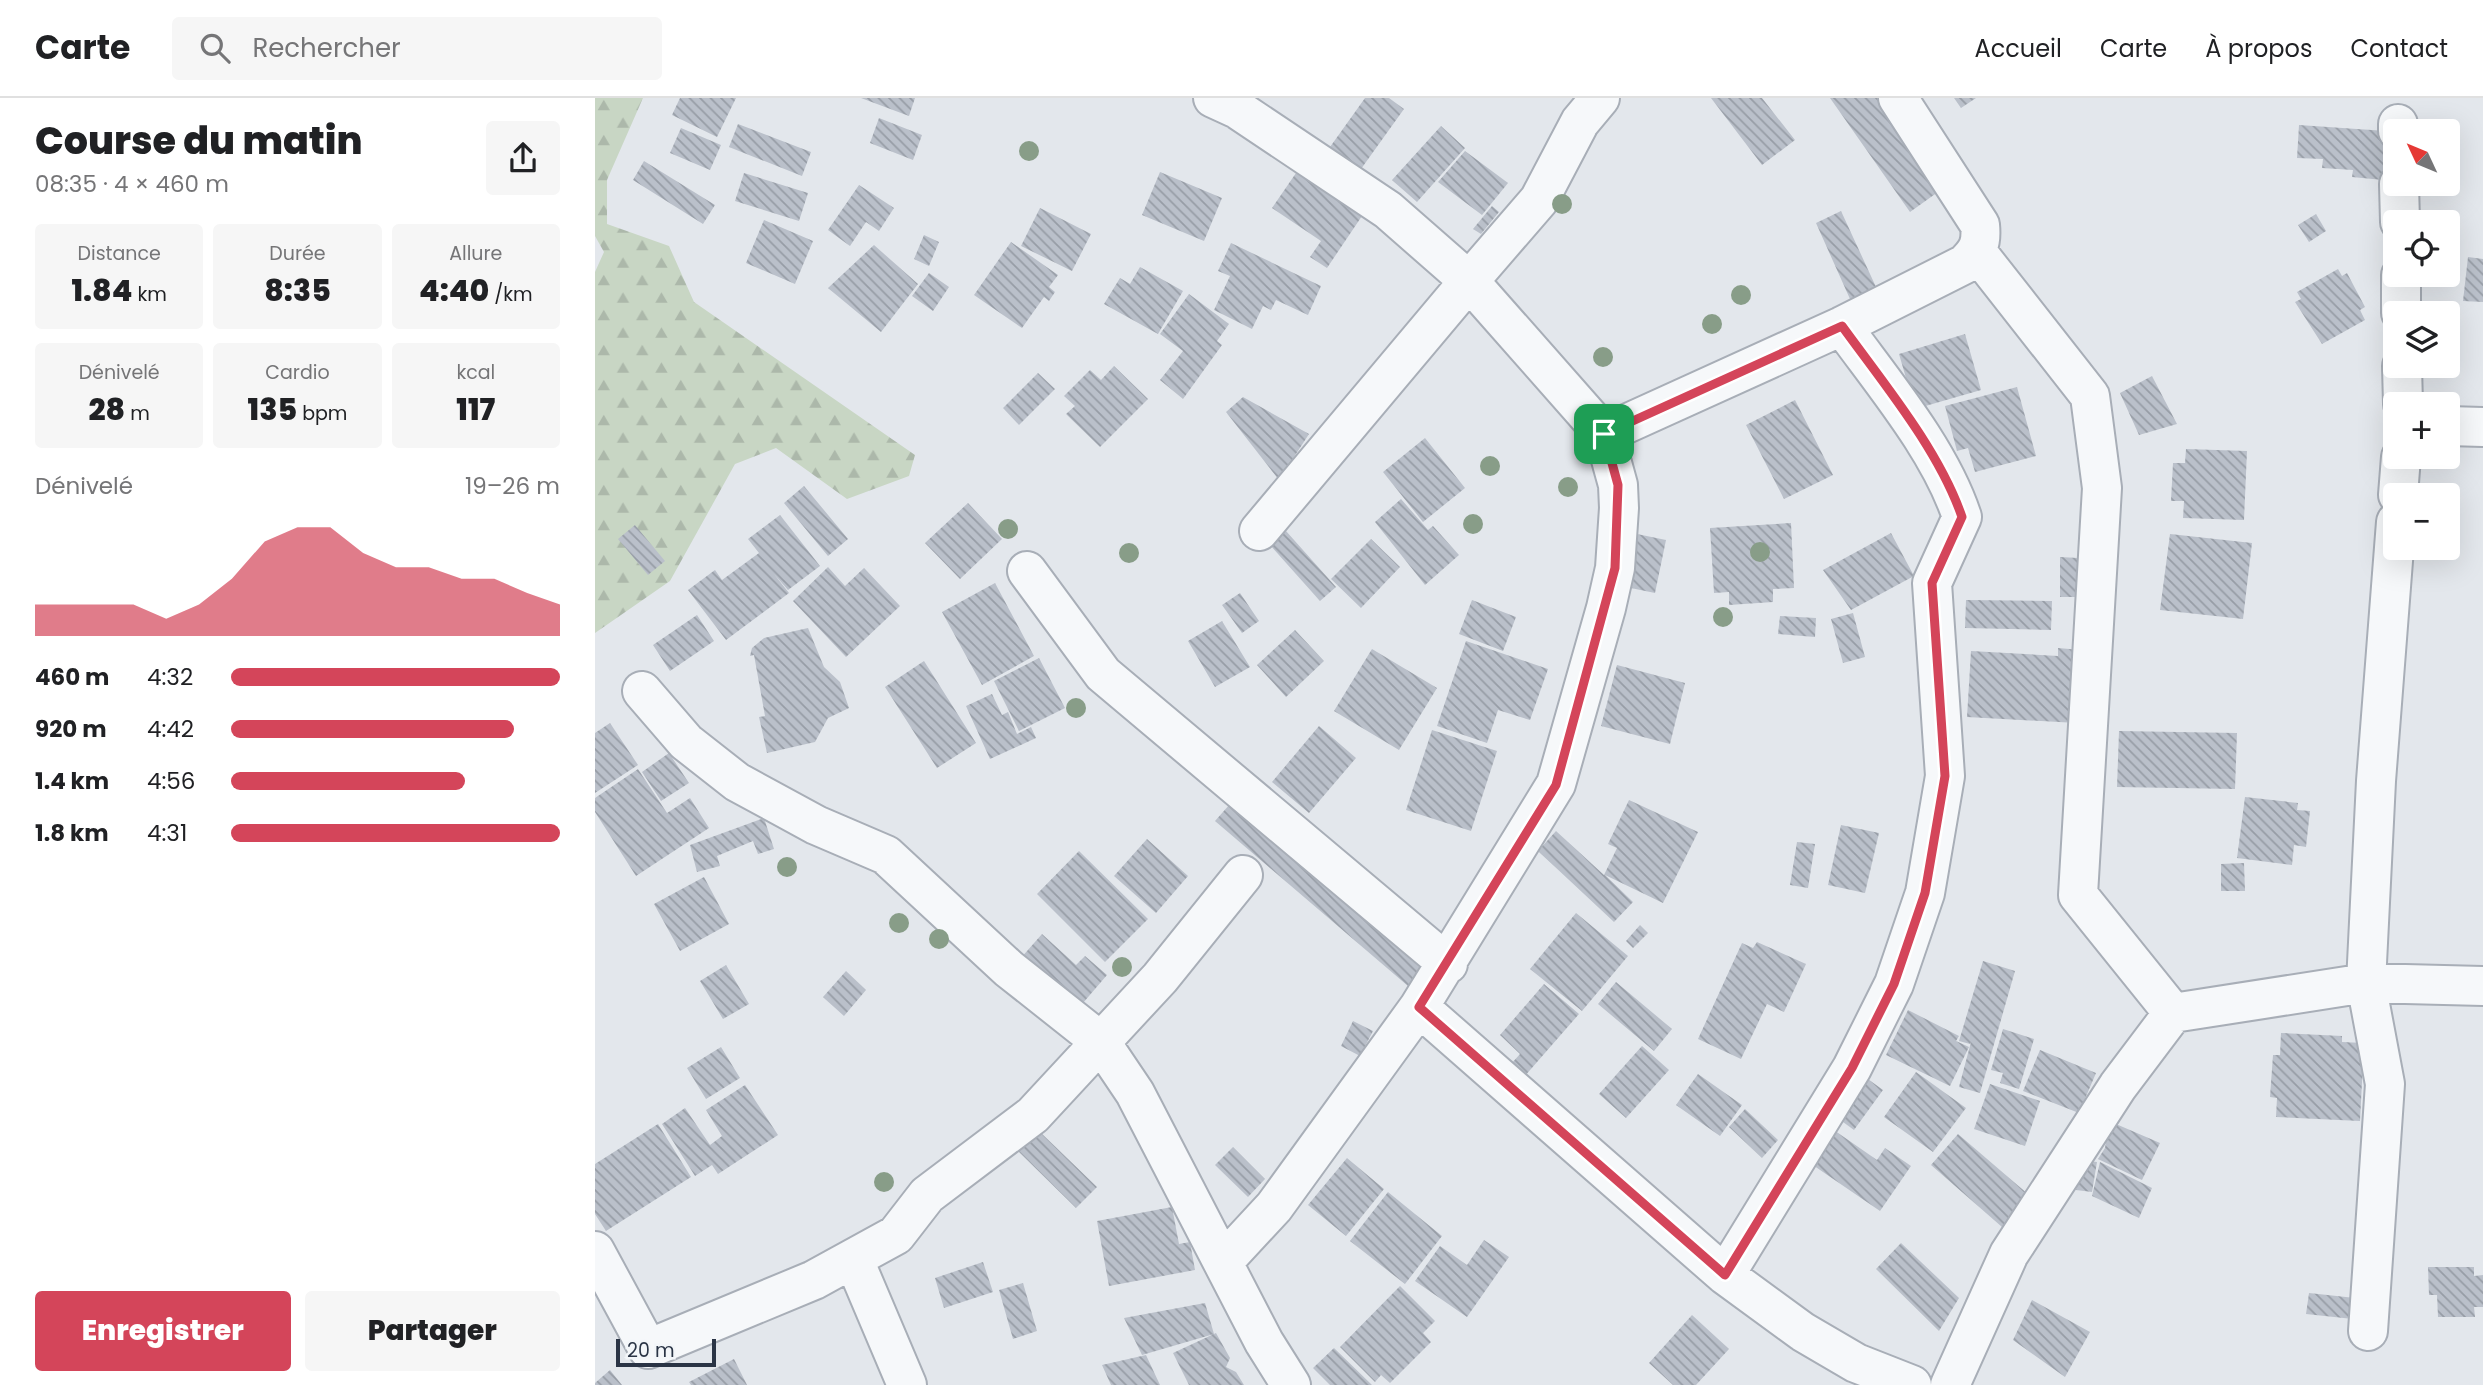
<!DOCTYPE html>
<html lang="fr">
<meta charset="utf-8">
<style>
body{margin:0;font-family:Poppins,sans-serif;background:#f6f6f6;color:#202124;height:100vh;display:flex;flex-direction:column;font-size:26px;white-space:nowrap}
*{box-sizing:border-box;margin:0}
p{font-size:23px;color:#757577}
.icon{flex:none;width:38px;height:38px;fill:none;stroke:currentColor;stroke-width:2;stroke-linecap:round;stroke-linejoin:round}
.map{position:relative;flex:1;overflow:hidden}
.panel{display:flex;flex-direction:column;background:#fff;width:595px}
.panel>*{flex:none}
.needle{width:46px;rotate:314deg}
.fabs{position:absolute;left:1788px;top:21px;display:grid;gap:14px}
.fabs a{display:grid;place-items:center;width:77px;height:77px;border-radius:7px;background:#fff;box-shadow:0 7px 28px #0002;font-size:35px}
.scale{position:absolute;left:21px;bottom:18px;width:100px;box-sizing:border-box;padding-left:7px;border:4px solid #2a3445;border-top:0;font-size:19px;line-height:24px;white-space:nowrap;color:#2a3445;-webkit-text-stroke:5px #f3f6f9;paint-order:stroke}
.pin{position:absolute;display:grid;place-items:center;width:60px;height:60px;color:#fff;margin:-30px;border-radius:14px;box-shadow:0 4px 10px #0006}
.round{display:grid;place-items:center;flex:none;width:74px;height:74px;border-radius:7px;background:#f6f6f6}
.headline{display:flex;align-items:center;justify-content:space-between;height:119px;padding:0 35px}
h1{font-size:38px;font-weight:800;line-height:52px}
.figures{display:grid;grid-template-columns:repeat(3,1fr);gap:10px;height:119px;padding:7px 35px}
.figures div{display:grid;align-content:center;border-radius:7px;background:#f6f6f6;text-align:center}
.figures b{font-size:30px;font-weight:800}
.figures small{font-size:19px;font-weight:400}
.figures p{font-size:19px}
.chart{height:196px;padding:14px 35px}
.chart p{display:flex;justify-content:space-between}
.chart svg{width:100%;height:126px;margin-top:7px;fill:#d4455a;opacity:.7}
.cta{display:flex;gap:14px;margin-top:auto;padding:14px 35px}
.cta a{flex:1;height:80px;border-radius:7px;background:#d4455a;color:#fff;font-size:28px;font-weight:800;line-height:80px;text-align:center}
.cta a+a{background:#f6f6f6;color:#202124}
ul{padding:0 35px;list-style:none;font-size:23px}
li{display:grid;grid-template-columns:112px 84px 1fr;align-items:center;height:52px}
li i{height:18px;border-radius:9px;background:#d4455a}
header{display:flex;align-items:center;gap:42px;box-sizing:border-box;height:98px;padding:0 35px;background:#fff;border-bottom:2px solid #e0e0e0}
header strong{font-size:33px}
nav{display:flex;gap:38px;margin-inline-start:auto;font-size:24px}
.search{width:490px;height:63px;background:#f6f6f6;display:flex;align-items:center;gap:18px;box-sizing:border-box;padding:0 24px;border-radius:7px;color:#757577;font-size:26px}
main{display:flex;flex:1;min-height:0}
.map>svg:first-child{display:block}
.forest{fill:url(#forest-firs)}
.building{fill:url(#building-back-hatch)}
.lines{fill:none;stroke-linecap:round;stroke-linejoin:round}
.minor-casing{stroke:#a8aeb7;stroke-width:42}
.minor{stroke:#f6f8fa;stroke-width:38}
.tree{fill:#889d88}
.route-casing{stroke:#fff;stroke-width:14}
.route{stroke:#d4455a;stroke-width:9}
</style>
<header>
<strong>Carte</strong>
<div class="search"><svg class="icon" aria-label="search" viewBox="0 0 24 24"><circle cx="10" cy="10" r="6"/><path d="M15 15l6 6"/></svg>Rechercher</div>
<nav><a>Accueil</a><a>Carte</a><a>À propos</a><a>Contact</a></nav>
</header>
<main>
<section class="panel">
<div class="headline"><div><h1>Course du matin</h1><p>08:35 · 4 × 460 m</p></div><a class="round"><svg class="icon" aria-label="share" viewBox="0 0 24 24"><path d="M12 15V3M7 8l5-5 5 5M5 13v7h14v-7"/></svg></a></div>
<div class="figures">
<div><p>Distance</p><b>1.84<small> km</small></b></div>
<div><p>Durée</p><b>8:35</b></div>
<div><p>Allure</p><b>4:40<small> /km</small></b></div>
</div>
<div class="figures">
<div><p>Dénivelé</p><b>28<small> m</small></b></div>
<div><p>Cardio</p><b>135<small> bpm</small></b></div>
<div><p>kcal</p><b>117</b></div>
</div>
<div class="chart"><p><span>Dénivelé</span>19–26 m</p>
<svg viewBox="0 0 160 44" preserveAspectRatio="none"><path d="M0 44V33L10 33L20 33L30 33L40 38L50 33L60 24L70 11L80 6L90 6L100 15L110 20L120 20L130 24L140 24L150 29L160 33V44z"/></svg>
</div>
<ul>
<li><b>460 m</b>4:32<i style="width:100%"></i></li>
<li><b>920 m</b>4:42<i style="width:86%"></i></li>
<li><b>1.4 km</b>4:56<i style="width:71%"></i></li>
<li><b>1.8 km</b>4:31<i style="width:100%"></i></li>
</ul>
<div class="cta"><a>Enregistrer</a><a>Partager</a></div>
</section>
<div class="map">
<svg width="1888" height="1287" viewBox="0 0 1888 1287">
<defs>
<pattern id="forest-firs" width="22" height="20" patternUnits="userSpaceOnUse" patternTransform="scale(1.75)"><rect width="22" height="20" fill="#c8d6c4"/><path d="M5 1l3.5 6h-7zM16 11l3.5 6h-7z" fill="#acb8aa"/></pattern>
<pattern id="building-back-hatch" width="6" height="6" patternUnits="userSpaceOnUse" patternTransform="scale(1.75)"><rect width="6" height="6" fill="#bac0ca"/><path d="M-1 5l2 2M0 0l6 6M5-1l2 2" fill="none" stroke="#979da6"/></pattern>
</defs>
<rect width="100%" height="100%" fill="#e3e7ec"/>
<path class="forest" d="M0,0H48L12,82V126L74,148L99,204L320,357L314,378L252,401L181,350L140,366L75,483L0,535V174L9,154L0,138Z"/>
<path class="building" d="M85,0H141L122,39L77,17Z
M266,0H320L314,18Z
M770,0H794L809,11L766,71L735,49Z
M1116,0H1167L1200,42L1167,67Z
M1235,0H1287L1350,89L1315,114Z
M1359,0H1381L1366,10Z
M284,20L327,37L318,62L275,45Z
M143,26L216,54L207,78L134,49Z
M1704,27L1791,33L1788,82L1757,79L1758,72L1727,70L1728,61L1702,60Z
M846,28L870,50L822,104L797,82Z
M86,30L126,47L115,72L75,55Z
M870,53L913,85L887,117L843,84Z
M49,63L120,107L108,126L38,82Z
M565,74L627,100L609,143L547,117Z
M149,75L213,95L204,123L140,103Z
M701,75L767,118L732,170L715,159L726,143L677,110Z
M264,87L299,110L284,133L271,124L255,148L233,132Z
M897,108L904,114L886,136L878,131Z
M445,110L496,136L477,173L426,148Z
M1246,113L1281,189L1255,201L1221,125Z
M1721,116L1731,133L1714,144L1703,127Z
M169,122L218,143L200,186L151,165Z
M329,137L344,144L334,168L319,161Z
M416,144L463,177L454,189L460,194L454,203L449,199L427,230L379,197Z
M636,145L726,188L713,217L681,202L676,212L668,208L657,231L619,212L635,178L623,173Z
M279,147L323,186L286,234L233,190Z
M1873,159L1888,161V204L1868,203Z
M545,169L588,193L563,236L509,206L525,180L535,186Z
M1743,171L1747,178L1752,175L1770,209L1765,212L1770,222L1727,246L1700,204L1706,201L1702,194Z
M334,175L354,189L338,213L317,198Z
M594,196L634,226L622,243L627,247L588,301L565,282L588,253L565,236Z
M1370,236L1386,292L1320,311L1304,256Z
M519,268L553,301L505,349L471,316L480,308L469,298L495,272L506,282Z
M443,275L460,291L424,327L408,310Z
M1557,278L1582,326L1544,337L1525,295Z
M1422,289L1441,358L1380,374L1373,350L1362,353L1350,308Z
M648,299L714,336L684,382L631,314Z
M1200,302L1238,377L1189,401L1151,327Z
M830,340L870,390L828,424L788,374Z
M1591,351L1652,353L1649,422L1588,420L1589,403H1576L1578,365H1590Z
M209,388L253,441L233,458L189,405Z
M806,401L833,432L838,428L864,457L830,487L780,424Z
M373,405L407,441L365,481L330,445Z
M185,417L225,468L193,492L179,476L194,495L131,542L93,492L120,472L127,482L164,455L153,441Z
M1196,425L1199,490L1178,491V504L1134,507V494L1119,495L1115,430Z
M40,427L70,463L53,477L23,441Z
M691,433L741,489L725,503L675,447Z
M1296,435L1319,478L1256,512L1228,472Z
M1042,436L1071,442L1060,495L1031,489Z
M1575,436L1657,445L1648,521L1565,512Z
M776,441L805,469L766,510L736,481Z
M1465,459L1483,460V499H1465Z
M233,469L250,488L269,470L305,508L251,559L198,503Z
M400,485L439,558L387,587L347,514Z
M645,495L664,523L647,535L627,507Z
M877,502L921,519L908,553L864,536Z
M1371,502L1457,503L1456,532L1370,530Z
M1258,515L1270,559L1248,565L1236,521Z
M102,517L119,543L75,573L58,547Z
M1185,518L1221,520L1220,539L1183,536Z
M627,523L655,569L620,589L593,543Z
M213,530L229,569L245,584L254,610L233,620L220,644L172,655L164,619L170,618L159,557L155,558L157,550L169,540Z
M700,532L729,563L691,599L662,567Z
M871,543L953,571L935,622L903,612L892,645L842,628Z
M1463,550L1486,552L1482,625L1372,619L1376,553L1463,558Z
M777,551L842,590L804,652L739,613Z
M444,560L470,610L424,633L399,583Z
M329,563L381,645L342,670L290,589Z
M1022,567L1090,585L1075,646L1006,628Z
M397,596L407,617L413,614L422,636L436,629L441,640L395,661L371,608Z
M15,625L43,667L0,695V635Z
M724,628L761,660L714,715L677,684Z
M837,632L902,653L876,733L811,712Z
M1524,633L1642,635L1640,691L1522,689Z
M74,655L94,685L66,703L47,674Z
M43,671L72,715L95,700L114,730L41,778L0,714V700Z
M1650,699L1703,705L1702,712L1715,713L1711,749L1699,747L1697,767L1642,760Z
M1034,702L1103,734L1068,805L1010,777L1038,804L1019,824L943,753L961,733L1009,777L1022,750L1013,746Z
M635,706L828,872L813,888L620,723Z
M169,720L179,751L163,756L158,743L122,758L125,768L102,774L95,747Z
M1246,727L1284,735L1270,795L1233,787Z
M552,741L593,778L561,815L519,778Z
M1202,744L1220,746L1213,790L1195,787Z
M484,753L553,821L510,864L442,796Z
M1649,765L1650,793H1626V766Z
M109,779L134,826L85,853L59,806Z
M981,815L1033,858L987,913L935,871Z
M1045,827L1053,835L1038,850L1031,843Z
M447,836L481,867L490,858L512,877L482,912L425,861Z
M1162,844L1211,866L1189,914L1172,906L1146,961L1103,941L1147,845L1158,850Z
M1388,863L1420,873L1385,995L1364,989L1376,944L1375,946L1364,943Z
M131,867L154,906L128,921L105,883Z
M251,873L271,892L249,918L228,899Z
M1021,884L1077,931L1059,953L1003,906Z
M949,886L984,916L929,979L916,966L925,956L905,937Z
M1313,912L1364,938L1361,943L1374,949L1355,988L1291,957Z
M758,923L778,933L765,958L746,948Z
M1408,931L1439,941L1424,991L1405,985L1408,975L1396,972Z
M1686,935L1747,938V944L1769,945L1765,1023L1681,1019L1682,1000L1675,999L1678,957H1685Z
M1047,948L1074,972L1031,1020L1004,996Z
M126,949L145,980L111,1001L92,970Z
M1445,952L1501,975L1484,1015L1428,993Z
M1321,974L1371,1010L1338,1054L1289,1019Z
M1103,976L1147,1007L1125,1038L1081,1007Z
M1266,976L1288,992L1259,1032L1237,1016Z
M1395,986L1445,1003L1430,1048L1379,1031Z
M150,987L183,1037L123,1076L117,1067L100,1078L67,1026L90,1010L115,1047L127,1038L111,1012Z
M1150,1011L1183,1042L1167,1060L1134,1029Z
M1514,1023L1565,1045L1547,1082L1503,1061L1510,1050Z
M63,1026L96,1079L11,1133L0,1116V1066Z
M1233,1028L1282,1062L1290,1050L1316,1068L1285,1113L1209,1061Z
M443,1032L502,1089L481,1110L422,1052Z
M1363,1036L1434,1097L1407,1129L1336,1067Z
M638,1049L670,1081L653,1099L620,1067Z
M752,1060L789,1091L751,1138L713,1107Z
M1486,1062L1502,1064L1497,1094L1481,1092Z
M1505,1064L1557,1090L1544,1120L1497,1098Z
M793,1094L847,1138L810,1186L755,1143Z
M577,1109L584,1146L595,1144L600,1172L514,1188L502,1123Z
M889,1142L914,1159L872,1219L820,1183L845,1148L872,1167Z
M1306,1145L1364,1200L1344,1233L1281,1171Z
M388,1164L398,1194L349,1210L340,1180Z
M1833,1169H1879V1178L1888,1177V1209H1879L1880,1219H1843L1842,1197H1834Z
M428,1185L442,1233L418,1241L404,1192Z
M805,1188L840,1223L828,1235L836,1244L795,1285L786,1277L780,1284L745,1249Z
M1714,1195L1760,1200L1758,1221L1711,1216Z
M1437,1202L1495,1234L1470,1279L1418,1242Z
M610,1205L619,1236L547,1257L529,1220Z
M1097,1217L1134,1251L1101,1287H1078L1054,1265Z
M621,1235L635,1260L631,1269L641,1274L649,1287H594L578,1255Z
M739,1250L777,1287H735L718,1270Z
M551,1257L565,1287H516L507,1267Z
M139,1261L152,1287H96L94,1284Z
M15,1272L27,1287H0V1285Z"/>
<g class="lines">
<g class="minor-casing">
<path id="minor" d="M618,0L642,11L793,112L874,183L664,433
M1803,26V33
M1804,86L1805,124
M1382,154L1495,298L1507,390L1483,797L1578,915
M1806,177V215
M1807,268L1808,306
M1853,328L1888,329
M1009,336L1247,228L1370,166C1383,153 1387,146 1385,127L1303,0
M1803,397L1806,359
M432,473L508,576L853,866
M47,593L91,644L142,684L221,727L291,757L414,871L505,943L540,995L669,1244L696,1287
M824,909L1130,1177L1208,1234L1261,1265L1317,1287
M0,1153L53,1251L219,1182L301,1137L332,1097L438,1017L565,880L648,777
M259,1162L312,1287
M628,1164L679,1109L824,909L961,686L1011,510L1020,470L1024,410L1023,387L1009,336L874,183L944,102L985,24L1005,0
M1130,1177L1257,970L1299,886L1330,795L1350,678L1337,485L1367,419C1345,352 1289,286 1247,228
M1773,1233L1790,986L1771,885L1781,683L1801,424
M1355,1287L1414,1156L1523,988L1578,915L1771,885L1888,888"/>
</g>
<use href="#minor" class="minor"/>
</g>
<g class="tree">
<circle cx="434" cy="53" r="10"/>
<circle cx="967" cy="106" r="10"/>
<circle cx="1146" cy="197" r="10"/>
<circle cx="1117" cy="226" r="10"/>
<circle cx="1008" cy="259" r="10"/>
<circle cx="895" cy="368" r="10"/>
<circle cx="973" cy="389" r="10"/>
<circle cx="878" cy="426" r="10"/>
<circle cx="413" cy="431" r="10"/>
<circle cx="1165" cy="454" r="10"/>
<circle cx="534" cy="455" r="10"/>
<circle cx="1128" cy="519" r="10"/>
<circle cx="481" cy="610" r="10"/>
<circle cx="192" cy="769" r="10"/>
<circle cx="304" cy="825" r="10"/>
<circle cx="344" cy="841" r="10"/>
<circle cx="527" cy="869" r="10"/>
<circle cx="289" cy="1084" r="10"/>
</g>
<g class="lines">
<g class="route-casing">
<path id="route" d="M1247,228C1289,286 1344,352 1367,419L1337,485L1350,678L1330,795L1299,886L1257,970L1130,1177L824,909L961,687L1020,470L1023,387L1009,336Z"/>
</g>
<use href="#route" class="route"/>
</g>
</svg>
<div class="fabs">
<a><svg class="needle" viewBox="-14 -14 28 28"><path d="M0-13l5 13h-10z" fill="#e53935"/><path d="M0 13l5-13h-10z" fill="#757577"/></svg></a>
<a><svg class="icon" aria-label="locate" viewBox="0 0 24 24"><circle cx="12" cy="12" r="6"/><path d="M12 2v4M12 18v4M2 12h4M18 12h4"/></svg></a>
<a><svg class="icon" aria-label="layers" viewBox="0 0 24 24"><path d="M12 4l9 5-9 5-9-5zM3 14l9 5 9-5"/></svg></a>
<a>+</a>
<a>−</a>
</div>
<div class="scale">20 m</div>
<div class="pin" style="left:1009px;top:336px;background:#1e9e55"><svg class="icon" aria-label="arrive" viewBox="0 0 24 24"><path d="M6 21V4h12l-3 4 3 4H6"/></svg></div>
</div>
</main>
